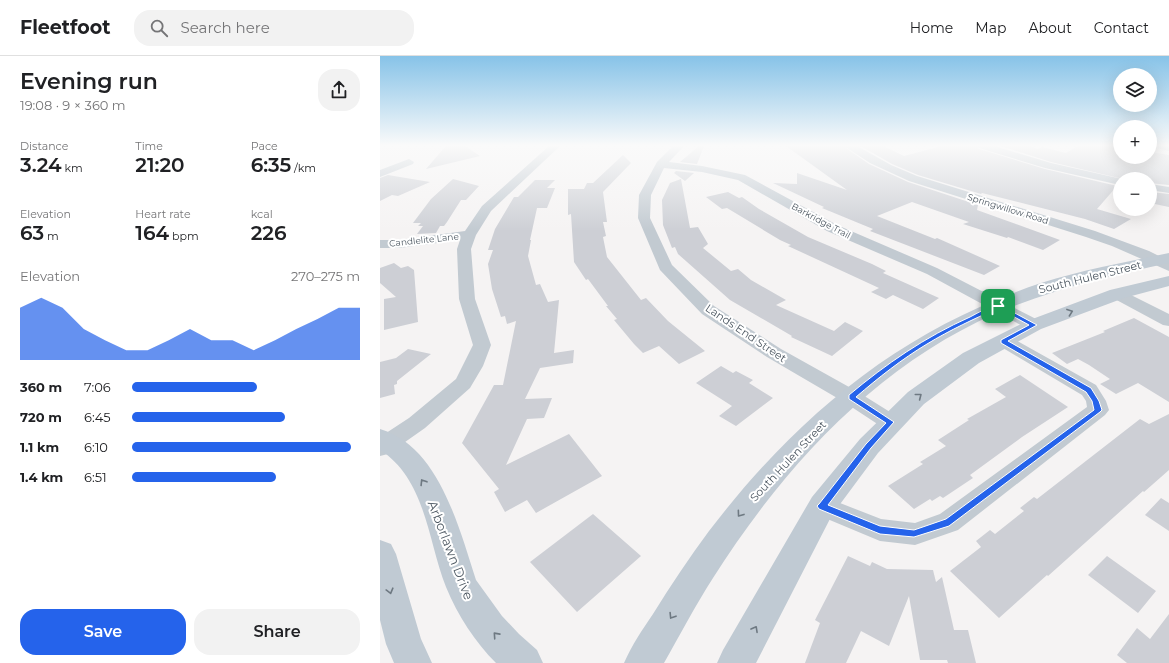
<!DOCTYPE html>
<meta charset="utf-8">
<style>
body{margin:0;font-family:Montserrat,sans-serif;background:#f2f2f2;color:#202124;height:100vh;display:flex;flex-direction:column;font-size:15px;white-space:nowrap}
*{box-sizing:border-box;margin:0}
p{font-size:13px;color:#757577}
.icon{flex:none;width:22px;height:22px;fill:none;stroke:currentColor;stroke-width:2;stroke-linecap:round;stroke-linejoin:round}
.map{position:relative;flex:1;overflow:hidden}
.panel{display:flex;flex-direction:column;background:#fff;width:380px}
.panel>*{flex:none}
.controls{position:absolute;left:733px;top:12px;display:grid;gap:8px}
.controls a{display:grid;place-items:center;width:44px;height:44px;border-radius:50%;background:#fff;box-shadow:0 4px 16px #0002;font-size:20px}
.pin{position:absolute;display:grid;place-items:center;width:34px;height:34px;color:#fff;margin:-17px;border-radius:8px;box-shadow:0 2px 6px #0006}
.round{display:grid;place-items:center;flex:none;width:42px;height:42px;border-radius:16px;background:#f2f2f2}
.summary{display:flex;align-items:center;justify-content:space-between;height:68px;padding:0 20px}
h1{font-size:22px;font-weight:600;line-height:30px}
.stats{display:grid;grid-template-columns:repeat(3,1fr);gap:6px;height:68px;padding:4px 20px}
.stats div{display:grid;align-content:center}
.stats b{font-size:20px;font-weight:600}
.stats small{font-size:11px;font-weight:400}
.stats p{font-size:11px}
.chart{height:112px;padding:8px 20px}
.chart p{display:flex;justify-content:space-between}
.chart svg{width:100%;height:72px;margin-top:4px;fill:#2563eb;opacity:.7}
.button{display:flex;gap:8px;margin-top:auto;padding:8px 20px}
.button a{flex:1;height:46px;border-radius:16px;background:#2563eb;color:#fff;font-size:16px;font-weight:600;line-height:46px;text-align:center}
.button a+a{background:#f2f2f2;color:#202124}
ul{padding:0 20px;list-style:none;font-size:13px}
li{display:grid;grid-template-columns:64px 48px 1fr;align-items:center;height:30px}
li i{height:10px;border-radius:5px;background:#2563eb}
header{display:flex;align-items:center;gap:24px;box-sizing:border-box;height:56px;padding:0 20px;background:#fff;border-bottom:1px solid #e0e0e0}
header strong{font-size:19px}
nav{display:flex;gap:22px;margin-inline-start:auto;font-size:14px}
.search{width:280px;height:36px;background:#f2f2f2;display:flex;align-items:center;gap:10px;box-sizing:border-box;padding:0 14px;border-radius:16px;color:#757577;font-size:15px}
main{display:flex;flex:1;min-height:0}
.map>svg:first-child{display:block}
.building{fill:#cdcfd5}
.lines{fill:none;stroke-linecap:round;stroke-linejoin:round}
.minor{fill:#c2cad1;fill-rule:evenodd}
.tertiary{fill:#c2cad1;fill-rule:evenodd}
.secondary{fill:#c0cad3;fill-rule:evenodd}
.oneway{stroke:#6e7982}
.route{fill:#2563eb;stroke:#fff;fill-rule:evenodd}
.labels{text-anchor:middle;stroke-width:4;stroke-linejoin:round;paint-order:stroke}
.far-street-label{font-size:9px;fill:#4b5660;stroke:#fff}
.street-label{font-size:11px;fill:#4b5660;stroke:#fff}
.near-street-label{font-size:13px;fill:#4b5660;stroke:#fff}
</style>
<header>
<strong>Fleetfoot</strong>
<div class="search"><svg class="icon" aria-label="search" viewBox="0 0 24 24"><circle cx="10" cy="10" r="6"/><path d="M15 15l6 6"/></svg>Search here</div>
<nav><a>Home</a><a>Map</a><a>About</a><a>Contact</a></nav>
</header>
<main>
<section class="panel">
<div class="summary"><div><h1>Evening run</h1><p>19:08 · 9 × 360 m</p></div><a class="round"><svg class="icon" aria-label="share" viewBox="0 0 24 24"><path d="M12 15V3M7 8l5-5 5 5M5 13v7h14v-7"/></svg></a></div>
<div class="stats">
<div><p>Distance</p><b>3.24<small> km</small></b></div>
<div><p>Time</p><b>21:20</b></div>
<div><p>Pace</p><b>6:35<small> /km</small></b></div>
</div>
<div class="stats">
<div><p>Elevation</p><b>63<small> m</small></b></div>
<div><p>Heart rate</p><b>164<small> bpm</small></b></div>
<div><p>kcal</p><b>226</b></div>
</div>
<div class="chart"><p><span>Elevation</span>270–275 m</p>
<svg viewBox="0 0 160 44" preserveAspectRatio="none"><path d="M0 44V12L10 6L20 12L30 25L40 32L50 38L60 38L70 32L80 25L90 32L100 32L110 38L120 32L130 25L140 19L150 12L160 12V44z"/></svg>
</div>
<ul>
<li><b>360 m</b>7:06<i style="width:55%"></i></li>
<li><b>720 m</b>6:45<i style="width:67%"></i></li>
<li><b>1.1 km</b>6:10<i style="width:96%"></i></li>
<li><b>1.4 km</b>6:51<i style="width:63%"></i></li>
</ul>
<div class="button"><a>Save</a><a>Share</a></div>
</section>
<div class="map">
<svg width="789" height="607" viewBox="0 0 789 607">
<rect width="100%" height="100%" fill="#f5f3f3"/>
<path class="building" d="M77,90H85L100,100L46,113L65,91Z
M319,90H324L317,108L300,106Z
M406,90H463L489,108L528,126L598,149L597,154L680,184L663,194L628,181L627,182L583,168L589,166L532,146L497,160L555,183L557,182L620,210L604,219L490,175L493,173L442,152L444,151L393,127L417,128V117L467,134Z
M481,90H503L524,100L562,90H596L599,93L665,113L737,130L717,153L751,163L734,173L705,163L602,137L601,138L538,119L512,108Z
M621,90H649L658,93L662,91L686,97L698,90H736L740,91V101H770V96L789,99V129L770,127V123L746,119L743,123L671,106Z
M243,99L251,107L223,136L227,166H223L226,180L223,181L227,201L261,244L266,242L288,265L325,295L299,308L279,290L263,297L254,288L234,264L237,263L226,250H228L208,223L206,224L194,206L191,158L188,159V133H204L207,127H213Z
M296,115L314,117L305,125L294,117Z
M8,119L50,126L18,140L12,139L0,145V122Z
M73,123L99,130L86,144H81L67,166L64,170H60L56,177L37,178L43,170H38L41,167H33L51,143Z
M301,123L310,172L318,171L328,188L323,192L351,215L358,213L371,224L406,244L396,249L454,275L465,266L483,275L452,300L411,281L412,280L350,244L298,198L295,191L292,192L283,169L282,144L290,127Z
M155,124H175L167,132H175L167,152H157L150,184H151L148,200L156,229L160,228L168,246L179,244L174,297L194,294L193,307L160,312L145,343L172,342L164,362L147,363L126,409L189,378L222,420L156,457L147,444L125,456L114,436L119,433L82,387L114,329H123L136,265L127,268L125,260L121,261L112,233L108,208L113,194H108L115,173L134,141H138Z
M348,136L359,142L362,141L379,153L428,181L492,208L506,215L503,217L559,242L543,253L513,239L506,243L491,236L499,232L408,190L411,189L400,184L347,152L342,153L326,141Z
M770,136L789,138V151L770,147Z
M14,207L21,212L28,210L34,214L38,266L4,274V243L16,241L0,227V212Z
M754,262L789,281V346L758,327L736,338L720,328L730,323L709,309L698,303L687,308L672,297L725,276L723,275Z
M28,293L51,298L17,325V328L14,329L15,338L0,342V306L16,302Z
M341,310L353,317L356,315L373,324L369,327L393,342L356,370L339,360L352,350L316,327Z
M640,319L688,351L642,381L590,419L593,422L563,442L560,440L552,445L550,443L534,453L508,430L543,408L540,406L566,390L558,384L589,364L587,363L626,341L615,333Z
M789,358V414L764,436L763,435L668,520L667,519L619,562L570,515L601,491L596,485L610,474L615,478L644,455L640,452L654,441L657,443L760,363L769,368Z
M781,442L789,447V475L765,459Z
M213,458L261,500L197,556L150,506Z
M468,500L490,510L492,506L507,513L553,514L556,526L562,521L574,574H588L596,607H568L567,604H540L529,540L509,590L481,575L466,607H425L440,567L435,564Z
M727,500L776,535L758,557L708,519Z
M789,558V607H747L737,599L757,572L770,583Z"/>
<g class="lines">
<path class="minor" d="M169,90H180L111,155L96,179L91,193L95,243L111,289L103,310L90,332L45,372L8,398L0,400V381L29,362L76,323L93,289L79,243L77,193L80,184L19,192H0V184H19L85,175L102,150Z
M293,90H304L289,106L322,110L365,119L457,169L557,212L660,265L663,269L660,273L654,274L648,273L547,218L447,175L358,124L322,116L284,112L271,139L270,162L292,209L334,250L401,293L478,336L518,361L521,366L518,371L510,374L502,371L464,346L387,301L322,258L280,214L258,162L259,139L277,106Z
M464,90H477L511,109L537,120L715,175L769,195L789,205V215L732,190L706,181L529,125L490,107Z
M597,90H614L671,107L742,123H740V129L665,112L599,92Z
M29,103L34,106L33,108L0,121V114Z
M770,128L789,131V137L770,134Z
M737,233L743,235L789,258V270L783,269L731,241L729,238L731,235Z
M624,280L630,281L716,329L726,345L729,354L725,359L578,474L535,489L500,485L433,457L429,450L433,443L442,440L501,463L535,467L560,458L707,351L706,345L702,339L618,289L615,285L618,281Z"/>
<path class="tertiary" d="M777,90H789V95L778,92Z"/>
<path class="secondary" d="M789,197V207C730,220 673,233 617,257C495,310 403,412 333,522C315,550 300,579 284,607H244C252,589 262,574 273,558C291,529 309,502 329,475C418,359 520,274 661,227C702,214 746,206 789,197Z
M789,220V230L744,242L661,273L599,307L544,348L498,397L452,459L376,607H337L343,594L432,441L480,383L528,336L583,297L647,265L730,234Z
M0,373C59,390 79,472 96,524L122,560L139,578L157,594L163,607H116C95,586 78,560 66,531C48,486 46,423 0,394Z
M0,484L11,488L16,498L41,583L52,607H14L6,588L0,564Z"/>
</g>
<defs><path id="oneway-chevron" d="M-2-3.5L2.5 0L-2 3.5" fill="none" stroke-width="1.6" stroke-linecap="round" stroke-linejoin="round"/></defs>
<g class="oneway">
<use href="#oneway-chevron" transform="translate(690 256) rotate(-20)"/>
<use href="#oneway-chevron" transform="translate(539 340) rotate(-38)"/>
<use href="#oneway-chevron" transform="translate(43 426) rotate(-122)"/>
<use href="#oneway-chevron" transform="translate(360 458) rotate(126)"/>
<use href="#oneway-chevron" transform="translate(10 535) rotate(75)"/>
<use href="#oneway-chevron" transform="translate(292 560) rotate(122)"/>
<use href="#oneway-chevron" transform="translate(375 573) rotate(-61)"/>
<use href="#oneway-chevron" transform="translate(116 579) rotate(-132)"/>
</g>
<linearGradient id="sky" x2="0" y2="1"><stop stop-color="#87c3e8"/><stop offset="0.51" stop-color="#fafafa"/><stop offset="1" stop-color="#fafafa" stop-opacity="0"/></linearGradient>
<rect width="789" height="175" fill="url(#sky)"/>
<path class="route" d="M618,248L657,269L628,285L711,332L719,345L722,354L720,356L569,470L534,481L500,478L439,453L437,450L439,448L486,388L506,367L469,343V339C506,308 545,281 590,261C599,256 609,251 618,248ZM618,252L649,269L621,284V287L706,336L712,345L714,354L566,463L534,474L500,470L448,449L491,392L514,366L476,341C498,322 522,303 547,288C570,274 594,263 618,252Z"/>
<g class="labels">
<g class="far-street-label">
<text transform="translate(628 153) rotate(17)" y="3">Springwillow Road</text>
<text transform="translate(441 165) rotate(28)" y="3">Barkridge Trail</text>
<text transform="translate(44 184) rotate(-6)" y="3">Candlelite Lane</text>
</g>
<g class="street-label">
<text transform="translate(710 221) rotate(-14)" y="4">South Hulen Street</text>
<text transform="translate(366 277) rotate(34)" y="4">Lands End Street</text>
<text transform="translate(408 405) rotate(-47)" y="4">South Hulen Street</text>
</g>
<g class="near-street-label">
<text transform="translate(71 494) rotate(69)" y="5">Arborlawn Drive</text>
</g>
</g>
</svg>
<div class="controls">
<a><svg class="icon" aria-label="layers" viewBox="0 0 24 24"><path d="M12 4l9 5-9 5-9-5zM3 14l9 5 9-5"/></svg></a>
<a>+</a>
<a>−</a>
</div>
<div class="pin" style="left:618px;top:250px;background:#1e9e55"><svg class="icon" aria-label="arrive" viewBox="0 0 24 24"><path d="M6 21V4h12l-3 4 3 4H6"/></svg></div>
</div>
</main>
